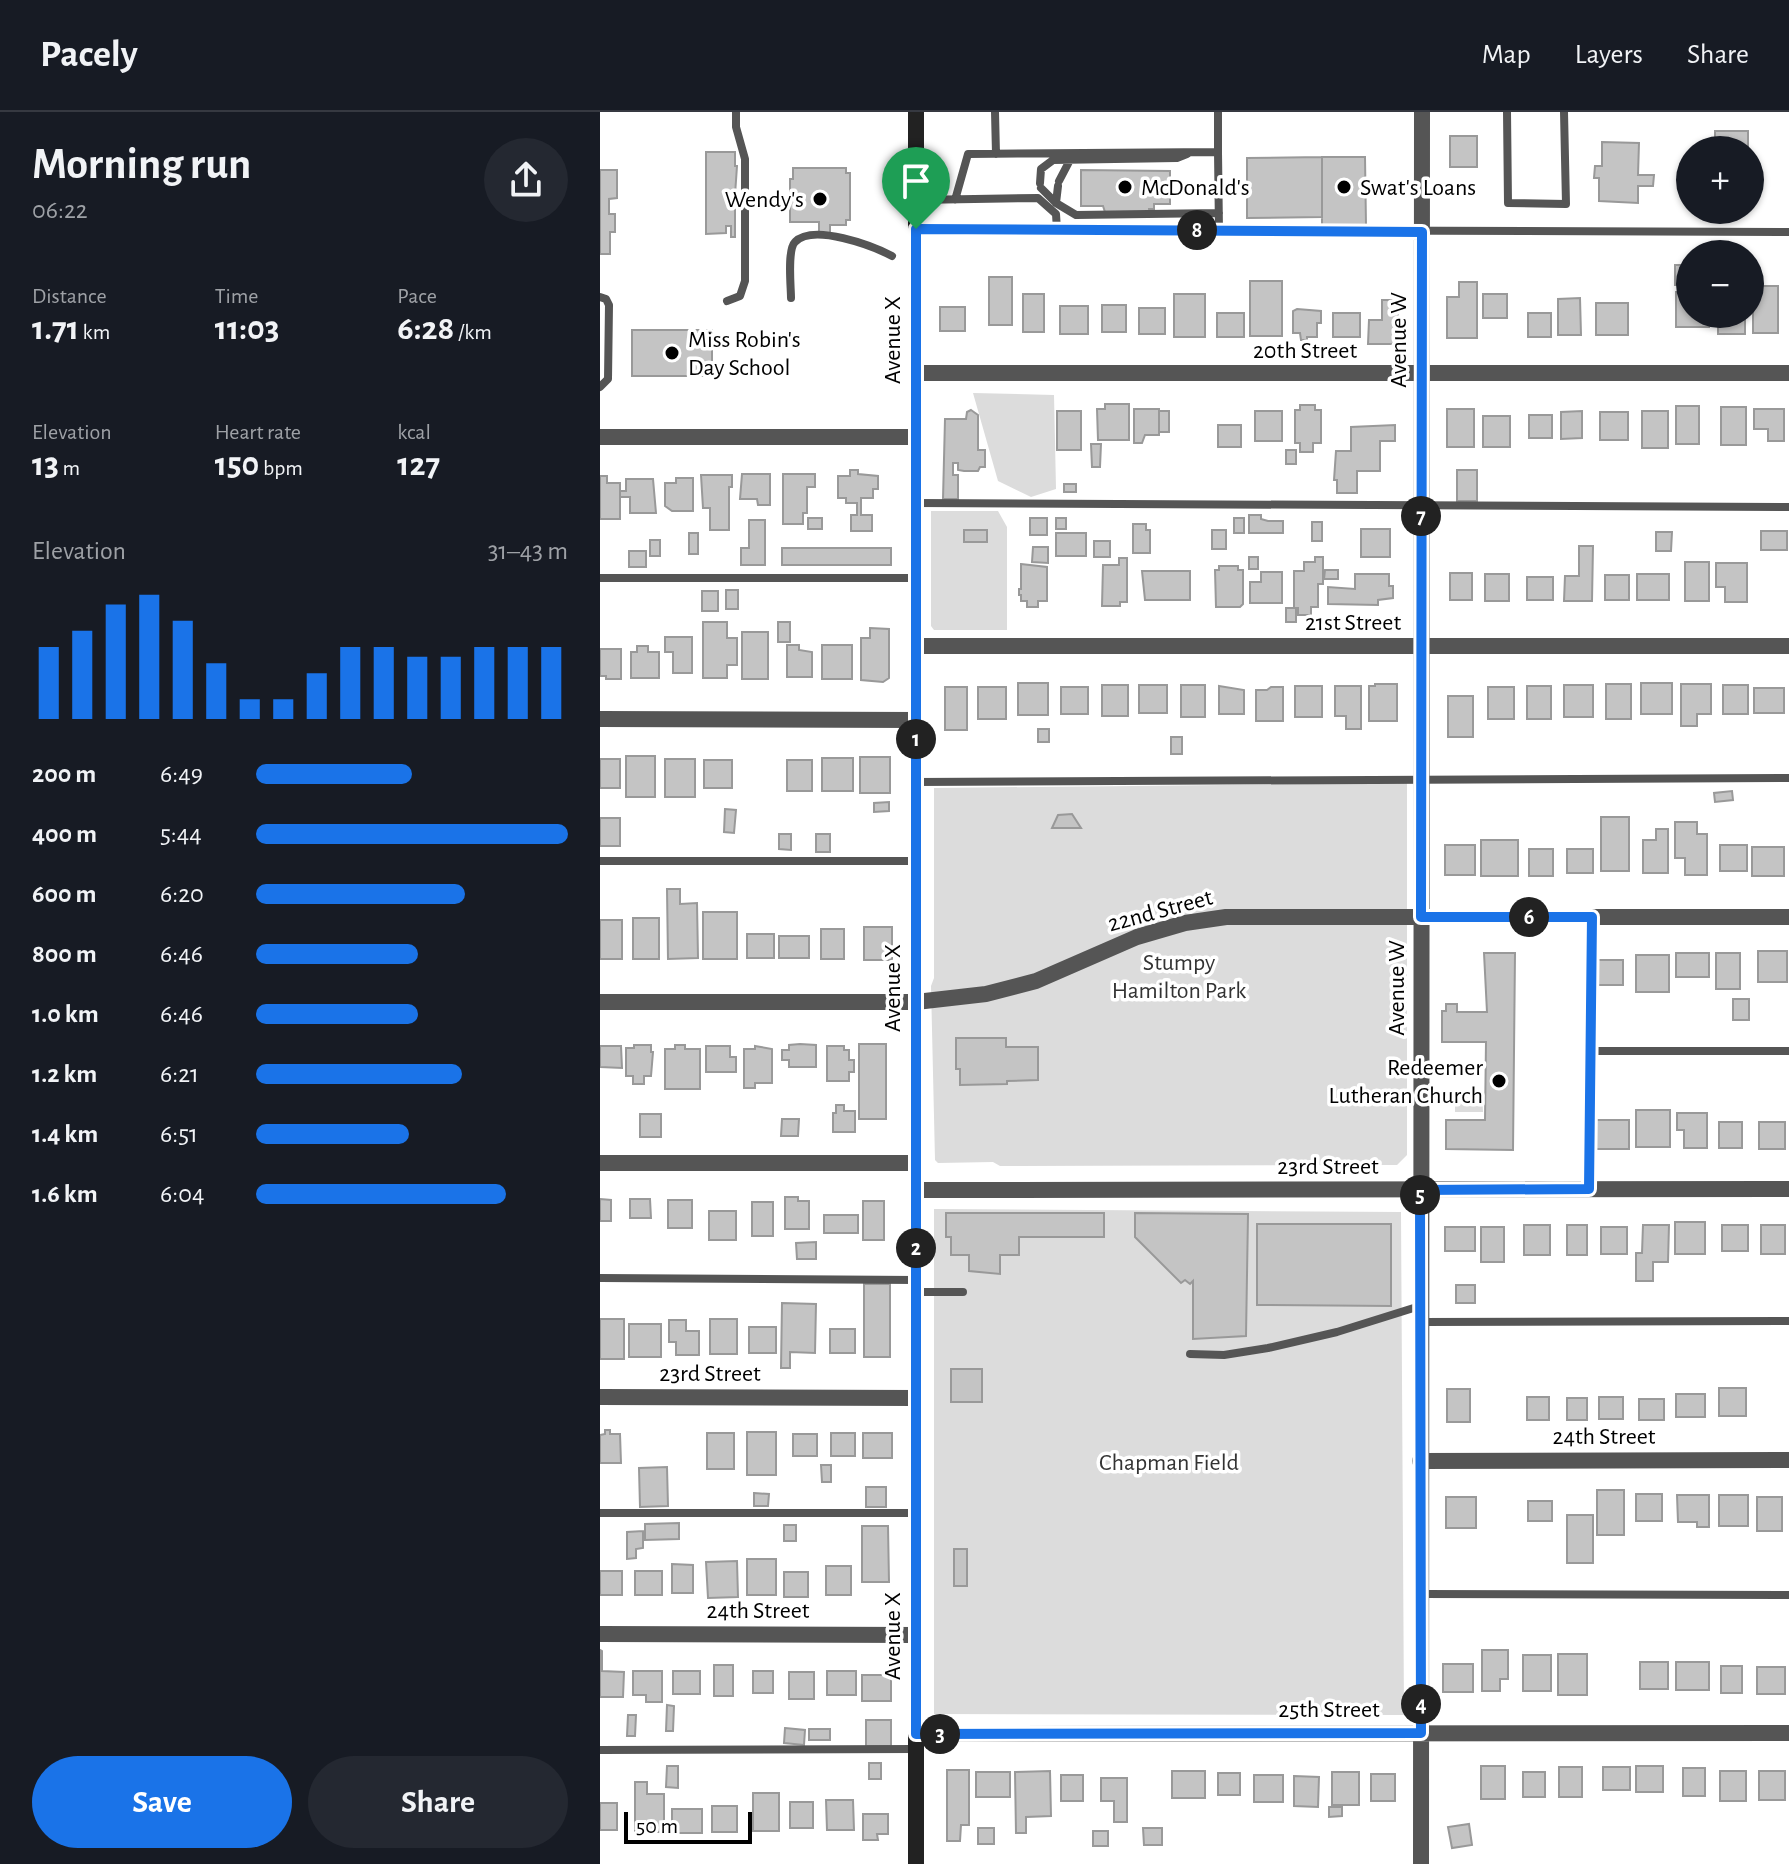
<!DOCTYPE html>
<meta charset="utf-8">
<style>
body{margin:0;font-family:"Alegreya Sans",sans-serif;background:#242831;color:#f1f3f6;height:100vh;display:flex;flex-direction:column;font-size:30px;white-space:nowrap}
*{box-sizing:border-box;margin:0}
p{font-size:26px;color:#9ea1a6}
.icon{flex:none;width:44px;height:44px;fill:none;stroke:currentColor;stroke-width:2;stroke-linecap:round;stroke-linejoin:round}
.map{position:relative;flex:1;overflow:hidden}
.panel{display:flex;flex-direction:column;background:#171b24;width:600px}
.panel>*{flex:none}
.fabs{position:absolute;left:1076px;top:24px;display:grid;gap:16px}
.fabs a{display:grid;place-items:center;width:88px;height:88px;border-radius:50%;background:#171b24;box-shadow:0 2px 6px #0004;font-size:40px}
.scale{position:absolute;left:24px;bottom:20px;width:128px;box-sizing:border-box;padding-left:8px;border:4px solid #000;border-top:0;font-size:22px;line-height:28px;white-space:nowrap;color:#000;-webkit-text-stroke:6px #fff;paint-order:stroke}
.pin{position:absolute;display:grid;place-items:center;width:68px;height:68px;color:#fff;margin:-82px -34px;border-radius:50% 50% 50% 0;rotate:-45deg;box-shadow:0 0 8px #0007}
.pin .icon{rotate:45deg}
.km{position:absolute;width:40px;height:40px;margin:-20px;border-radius:50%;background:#222;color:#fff;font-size:22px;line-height:40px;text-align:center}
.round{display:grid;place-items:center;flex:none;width:84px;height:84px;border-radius:42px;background:#242831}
.overview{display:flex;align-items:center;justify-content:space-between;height:136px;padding:0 32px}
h1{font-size:44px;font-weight:700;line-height:60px}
.stats{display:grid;grid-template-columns:repeat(3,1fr);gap:12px;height:136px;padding:8px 32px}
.stats div{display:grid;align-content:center}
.stats b{font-size:34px;font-weight:700}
.stats small{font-size:22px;font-weight:400}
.stats p{font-size:22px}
.chart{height:224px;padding:16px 32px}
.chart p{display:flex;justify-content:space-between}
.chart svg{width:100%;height:144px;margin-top:8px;stroke:#1a73e8;stroke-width:6}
.action{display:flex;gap:16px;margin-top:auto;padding:16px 32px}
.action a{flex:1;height:92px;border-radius:48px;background:#1a73e8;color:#fff;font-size:32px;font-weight:700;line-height:92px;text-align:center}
.action a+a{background:#242831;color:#f1f3f6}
ul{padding:0 32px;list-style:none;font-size:26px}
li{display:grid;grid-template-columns:128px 96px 1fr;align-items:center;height:60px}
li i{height:20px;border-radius:10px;background:#1a73e8}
header{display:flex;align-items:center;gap:48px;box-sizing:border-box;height:112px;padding:0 40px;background:#171b24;border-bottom:2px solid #363941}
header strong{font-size:38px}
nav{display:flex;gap:44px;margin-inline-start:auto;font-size:28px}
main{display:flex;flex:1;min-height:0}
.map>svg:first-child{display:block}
.green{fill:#dcdcdc}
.building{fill:#c4c4c4;stroke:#999;stroke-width:2}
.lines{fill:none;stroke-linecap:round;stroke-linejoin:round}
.lane{stroke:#555;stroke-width:8}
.street{stroke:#555;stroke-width:16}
.secondary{stroke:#222;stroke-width:16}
.route-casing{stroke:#fff;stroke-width:16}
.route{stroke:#1a73e8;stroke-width:10}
.poi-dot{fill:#000;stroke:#fff;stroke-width:3}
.labels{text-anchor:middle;stroke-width:7;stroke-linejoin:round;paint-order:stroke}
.poi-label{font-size:24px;fill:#000;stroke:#fff;text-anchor:start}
.street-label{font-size:24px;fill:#000;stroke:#fff}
.park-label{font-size:24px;fill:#333;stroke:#fff}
</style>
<header>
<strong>Pacely</strong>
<nav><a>Map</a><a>Layers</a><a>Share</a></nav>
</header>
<main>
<section class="panel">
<div class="overview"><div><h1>Morning run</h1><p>06:22</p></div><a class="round"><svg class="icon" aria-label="share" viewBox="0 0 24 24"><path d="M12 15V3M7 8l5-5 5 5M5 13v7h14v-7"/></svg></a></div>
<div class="stats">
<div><p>Distance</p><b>1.71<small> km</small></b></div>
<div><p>Time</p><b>11:03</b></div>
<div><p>Pace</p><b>6:28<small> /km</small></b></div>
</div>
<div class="stats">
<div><p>Elevation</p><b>13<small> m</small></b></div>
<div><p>Heart rate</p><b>150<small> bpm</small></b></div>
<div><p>kcal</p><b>127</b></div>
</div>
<div class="chart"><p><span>Elevation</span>31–43 m</p>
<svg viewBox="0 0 160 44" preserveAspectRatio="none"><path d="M5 44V22M15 44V17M25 44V9M35 44V6M45 44V14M55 44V27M65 44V38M75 44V38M85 44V30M95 44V22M105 44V22M115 44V25M125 44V25M135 44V22M145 44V22M155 44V22"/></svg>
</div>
<ul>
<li><b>200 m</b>6:49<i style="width:50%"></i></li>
<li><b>400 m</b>5:44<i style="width:100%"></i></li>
<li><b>600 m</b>6:20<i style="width:67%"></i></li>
<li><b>800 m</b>6:46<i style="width:52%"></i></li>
<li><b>1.0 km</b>6:46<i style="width:52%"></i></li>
<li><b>1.2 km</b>6:21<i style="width:66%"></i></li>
<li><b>1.4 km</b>6:51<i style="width:49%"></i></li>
<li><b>1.6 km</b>6:04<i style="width:80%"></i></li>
</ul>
<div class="action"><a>Save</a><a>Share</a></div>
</section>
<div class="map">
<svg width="1189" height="1752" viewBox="0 0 1189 1752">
<rect width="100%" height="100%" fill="#fff"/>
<path class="green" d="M373,281L454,283L456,377L431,385L398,369Z
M331,399H398L407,415V518H334L331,514Z
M807,671V1043L797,1053L400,1054L393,1050L338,1051L335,1048L331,874L334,866V676Z
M882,981L883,1000H855V982Z
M334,1097L801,1100L804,1603L334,1602Z"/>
<path class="building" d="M1115,19H1148V38H1115Z
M850,24H877V55H850Z
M1002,30L1039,31L1038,63H1054L1053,74H1038V91L999,89V66H994L995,54H1002Z
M106,40H135V54H137L135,83H138V93H135V125H131V114H126V121L106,122Z
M722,45H765L766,113H722Z
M722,45V105L647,106V46Z
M193,56H246V61H250V108H246V113H230V122H219V110H190V67H193Z
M0,58H17V86L9,87V102H15V120H10V142H0Z
M481,58L570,59V92H554V97H549V100H505L503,94H481Z
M1075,153H1090V173H1075Z
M389,165H412V213H389Z
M650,169H682V224H650Z
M859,170H877V226H847V185H859Z
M1153,174H1178V221H1153Z
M1076,180H1090V202H1109V215H1076Z
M423,182H444V220H423Z
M574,182H605V225H574Z
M883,182H907V206H883Z
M980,186L981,223H958V187Z
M782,188H798V232H768L769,208H782Z
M996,191H1028V223H996Z
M502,193H526V220H502Z
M460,194H488V222H460Z
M340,195H365V219H340Z
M539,196H565V222H539Z
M697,197L721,199V211H717V225H707V228H701L700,221H693V199Z
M617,201H644V225H617Z
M733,201H760V225H733Z
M928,201H951V225H928Z
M1118,202H1145V222H1118Z
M32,218H112V264H32Z
M505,292H529V328H498L497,297H505Z
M700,293H715V298H721V331H713V340H700V331H695V298H700Z
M1076,294H1099V332H1076Z
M1121,295H1146V333H1121Z
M534,297H559V323H545L542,331H534Z
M847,297H874V335H847Z
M1154,297H1184V329H1168V317H1154Z
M371,298L378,303V338H385V355H380L378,359H364L358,358V351H353V363H358V387H343L345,307H366L367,300Z
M457,299H481V338H457Z
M559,299H569V320H559Z
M655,299H682V329H655Z
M982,299V326L961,327V300Z
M1042,299H1068V336H1042Z
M1000,300H1028V328H1000Z
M929,303H952V326H929Z
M883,304H910V335H883Z
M618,313H641V335H618Z
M795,313V329H780V359H757V381H737V368H734L736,339H751V315Z
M491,332H501L500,355H492Z
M686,338H696V352H686Z
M250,358H258V362L278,364V377H273V386H261V403H272V419H251V403H257V391H246V386H238V364H250Z
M857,358H877V389H857Z
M142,362H170V393H158L157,387H140Z
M183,362H215V375H207V401H203V412H183Z
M101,363H132V375H129V418H110V396H103Z
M0,364H7V371H20V407H0Z
M76,366H93V399H72L65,394V371H76Z
M26,367H53L56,401H30V385H20V379H26Z
M464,372H476V380H464Z
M649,403H661V407L668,409H683V421H649Z
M208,406H222V417H208Z
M430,406H447V423H430Z
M456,406H466V417H456Z
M634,406H644V421H634Z
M149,408H165V453H141V436H149Z
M712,410H722V429H712Z
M533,412H546V418H550V441H533Z
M761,417H790V445H761Z
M364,418H387V430H364Z
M612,418H626V437H612Z
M1161,419H1187V438H1161Z
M1056,420H1072L1071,439H1056Z
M89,421H98V442H89Z
M456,421H486V444H456Z
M50,428H60V444H50Z
M494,429H510V445H494Z
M979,434H993L992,489H964L965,464H979Z
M433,435H448V451L432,450Z
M182,436H291V453H182Z
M29,439H46V455H29Z
M649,445H658V457H649Z
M715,445H723V472H718V495H711V503H698V496H694V459H704V450H715Z
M519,446H527V490H520V494H502L503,453H519Z
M1085,450H1109V489H1085Z
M1116,451H1147V490H1125V475H1116Z
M421,452L447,455V489H438V495H427V489H421V483H419V477H421Z
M619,454H638V458H643V492L640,495H616L615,458H619Z
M725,458H738V467H724Z
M542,459H590V488H545Z
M661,460H682V491H650V470H661Z
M850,461H872V488H850Z
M755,462H789V474H793V486L778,488V493L728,492V475L755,477Z
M885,462H909V489H885Z
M1037,462H1069V488H1037Z
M1005,463H1029V488H1005Z
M927,465H953V488H927Z
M126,478H138V497H126Z
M102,479H118V499H102Z
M686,496H696V510H686Z
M103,510H127V526H137V553H127V566H103Z
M178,510H190V530H178Z
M270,516L289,517V566L283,570L261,568V526H270Z
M142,520H168V567H142Z
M65,525H92V561H73V540H65Z
M187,533H199V538L212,540V565H187Z
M222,533H252V567H222Z
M37,534H48V540H59V566H31V540H37Z
M0,537H21V567H6V564H0Z
M418,571H448V603H418Z
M1041,571H1072V602H1041Z
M775,572H797V609H769V574H775Z
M1006,572H1031V607H1006Z
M1081,572H1111V602H1097V614H1081Z
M502,573H528V604H502Z
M539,573H567V601H539Z
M581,573H605V605H581Z
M964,573H993V605H964Z
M1123,573H1148V602H1123Z
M619,574L644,578V602H619Z
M695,574H722V605H695Z
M735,574H761V617H746V604H735Z
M927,574H951V607H927Z
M345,575H367V618H345Z
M378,575H406V607H378Z
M461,575H488V602H461Z
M671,575H683V609H656V578H667Z
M888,575H914V607H888Z
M1154,576H1184V601H1154Z
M848,584H873V625H848Z
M438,617H449V630H438Z
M571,625H582V642H571Z
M26,644H55V685H26Z
M260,645H290V681H260Z
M222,646H253V679H222Z
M0,647H20V676H0Z
M65,647H95V685H65Z
M104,648H132V676H104Z
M187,648H212V679H187Z
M1132,679L1133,688L1115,690L1114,681Z
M289,690V699L274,700V691Z
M125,697L136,698L134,721L124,720Z
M472,702L481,716H452L458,703Z
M1001,705H1029V759H1001Z
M0,706H20V734H0Z
M1075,710H1097V722H1107V763H1085V746H1075Z
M1056,717H1068V761H1043V728H1056Z
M179,722H191V738L179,737Z
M216,722H230V740H216Z
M881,728H918V764H881Z
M845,733H875V763H845Z
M1120,733H1147V759H1120Z
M1152,735H1184V764H1152Z
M929,737H953V764H929Z
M967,737H993V761H967Z
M67,777H80V792L97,791L98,846L68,847Z
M103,800H137V847H103Z
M33,806H59V847H33Z
M0,808H22V847H0Z
M264,815H292V848H264Z
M221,817H244V847H221Z
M147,822H174V846H147Z
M179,824H209V846H179Z
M1158,839H1187V870H1158Z
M884,841H915L913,1038L846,1037V1008H885L886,930H842V899H846V892H857V900H887Z
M1076,841H1109V865H1076Z
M1116,841H1140V877H1116Z
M1036,843H1069V880H1036Z
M998,848H1023V873H998Z
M1133,887H1149V908H1133Z
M356,926H406V935H438V968L407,969V972L360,973V957H356Z
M200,932L216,933V955H189V948H182V938H189V933Z
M259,932H286V1007H259Z
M34,933H51V940H53L51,964H44V972H33V964H26V936H34Z
M75,933H85V937H100V977H65V937H75Z
M0,934H21L22,956L0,955Z
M106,934H130V945H136V960H106Z
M155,934L172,937V971H155V976H144V937H155Z
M227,934H244V938H249V948H254V960H249V969H227Z
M236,993H244V999H255V1020H233V1001H236Z
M1036,998H1070V1035H1036Z
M1077,1001H1107V1036H1084V1018H1077Z
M40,1002H61V1025H40Z
M182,1007H199L198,1024H181Z
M995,1008H1029V1037H995Z
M1119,1010H1142V1036H1119Z
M1159,1010H1185V1037H1159Z
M185,1085H198V1089H209V1117H185Z
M0,1087L11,1088V1109H0Z
M30,1087H50L51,1106H30Z
M68,1088H92V1116H68Z
M263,1089H284V1128H263Z
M152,1090H173V1124H152Z
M109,1099H136V1128H109Z
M346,1101H504V1125H419V1143H400V1162L369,1159V1143H351V1125H346Z
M535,1101L648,1102L646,1224L593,1227V1169L590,1172L585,1168L581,1171L535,1125Z
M224,1103H258V1121H224Z
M1075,1110H1105V1142H1075Z
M657,1112H791V1194L657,1193Z
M924,1113H950V1143H924Z
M967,1113H987V1143H967Z
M1043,1113H1069L1068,1150H1053V1169H1036V1141H1042Z
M1122,1113H1148V1139H1122Z
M1161,1113H1185V1142H1161Z
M845,1115H875V1139H845Z
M881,1115H904V1150H881Z
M1001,1115H1027V1142H1001Z
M216,1130V1147H197L196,1131Z
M264,1172H290V1245H264Z
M856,1173H875V1191H856Z
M182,1191L216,1192L215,1241L190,1240V1256H181Z
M0,1207H24V1247H0Z
M110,1207H137V1242H110Z
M69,1208H86V1219H99V1243H76V1230H69Z
M29,1212H61V1245H29Z
M149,1215H176V1241H149Z
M230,1217H255V1241H230Z
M351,1257H382V1290H351Z
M1119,1276H1146V1304H1119Z
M847,1277H870V1310H847Z
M1076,1282H1105V1305H1076Z
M927,1285H949V1308H927Z
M999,1285H1023V1307H999Z
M967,1286H987V1308H967Z
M1039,1287H1064V1308H1039Z
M5,1318H10V1322H20L21,1351H0V1323L5,1322Z
M147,1320H176V1363H147Z
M107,1321H134V1357H107Z
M231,1321H255V1344H231Z
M263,1321H292V1346H263Z
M193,1322H217V1344H193Z
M221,1353H231V1370H222Z
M67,1355L68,1394L40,1395L39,1356Z
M266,1375H286V1395H266Z
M997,1378H1024V1423H997Z
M154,1381L169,1382L168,1394H154Z
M1036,1382H1062V1409H1036Z
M1077,1383H1109V1415H1097V1410H1078Z
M1119,1383H1148V1414H1119Z
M846,1385H876V1416H846Z
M1157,1385H1182V1419H1157Z
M928,1389H952V1409H928Z
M967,1403H993V1451H967Z
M79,1411V1427L45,1428V1412Z
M184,1413H196V1429H184Z
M262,1414H288L289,1470H262Z
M43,1419V1436L36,1437V1446L27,1447V1420Z
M354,1437H367V1474H354Z
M147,1447H176V1483H147Z
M137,1449L138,1485L108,1486L106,1450Z
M72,1452L93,1453V1481H72Z
M226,1454H251V1483H226Z
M0,1459H22V1483H0Z
M35,1459H62V1483H35Z
M184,1460H208V1485H184Z
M0,1538L2,1539V1559L24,1560L23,1585H0Z
M882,1538H908V1567H900V1579H882Z
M958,1542H987V1583H958Z
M923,1543H951V1579H923Z
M1040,1550H1068V1577H1040Z
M1076,1550H1109V1578H1076Z
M843,1552H873V1580H843Z
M114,1553H133V1584H114Z
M1121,1554H1142V1581H1121Z
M1157,1555H1185V1582H1157Z
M33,1559H62V1590H46V1583H33Z
M73,1559H100V1582H73Z
M153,1559H173V1581H153Z
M227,1559H256V1583H227Z
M189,1560H214V1587H189Z
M262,1563H291V1589H262Z
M67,1593L74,1594L73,1619H66Z
M28,1603H36L35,1624H27Z
M266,1608H291V1634H266Z
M185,1616L205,1618L204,1633L184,1631Z
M209,1617H230V1628H209Z
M269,1651H281V1667H269Z
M67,1654H78V1676L66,1675Z
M881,1654H905V1687H881Z
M1036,1654H1063V1680H1036Z
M959,1655H982V1685H959Z
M1003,1655H1030V1678H1003Z
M1083,1656H1105V1684H1083Z
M347,1658H369V1713H361L360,1729H347Z
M450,1659L451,1704L426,1705V1721H416L415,1660Z
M572,1659H605V1686H572Z
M1120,1659H1146V1689H1120Z
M1159,1659H1185V1688H1159Z
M376,1660H410V1685H376Z
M732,1660H759V1693H732Z
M923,1660H945V1685H923Z
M618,1661H640V1683H618Z
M771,1662H795V1689H771Z
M461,1663H483V1689H461Z
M654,1663H683V1690H654Z
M694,1664L719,1665L718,1695L694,1694Z
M501,1666H527V1710H514V1689H501Z
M35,1670H47V1682H64V1720H35Z
M153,1681H179V1719H153Z
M226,1688H253L254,1718H227Z
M190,1690H213V1716H190Z
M0,1691H17V1718H0Z
M112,1694H137V1720H112Z
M729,1695H742V1704L729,1705Z
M72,1697H102V1721H72Z
M263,1702H288V1722H277L278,1728H263Z
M869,1712L872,1733L852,1736L848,1715Z
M378,1716H394V1732H378Z
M543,1716H562V1733H544Z
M493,1719H508V1734H493Z"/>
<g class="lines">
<path class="lane" d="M395,0L396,42
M907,0L908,91L966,92L964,0
M618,40L619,119
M459,69L470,48
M440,71L441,57L453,48L577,46L587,42
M441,76L456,91L476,103L619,101
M316,88L438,86L456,102L457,118
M355,88L368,42L618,40V0
M456,91L458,74
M316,117L1189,120
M0,185L6,187L9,193L8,267L0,275
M191,186C191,175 187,138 195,130C213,111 273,134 292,144
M127,189L140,184L145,169V47L136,15V0
M316,391L1189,395
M0,466H316
M316,670L1189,666
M0,749H315
M991,939H1189
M989,1077L992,805
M0,1166L316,1168
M316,1180H363
M821,1210L1189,1209
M590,1242L624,1243L668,1236L737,1220L820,1194
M0,1401H316
M822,1482L1189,1483
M0,1638L316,1637"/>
<path class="street" d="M316,261H1189
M0,325H316
M316,534H1189
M0,607L316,608
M0,890H316L386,882L436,869L537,825L585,811L626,805H1189
M0,1051H316
M316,1078L1189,1077
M0,1285L316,1286
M820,1349L1189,1348
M0,1522L316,1523
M316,1622L1189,1621
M821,1752L822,0"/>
<path class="secondary" d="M316,0V1752"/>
</g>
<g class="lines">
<g class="route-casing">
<path id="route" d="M316,117L822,120L821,805H992L989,1077L820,1078L821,1621L316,1622Z"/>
</g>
<use href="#route" class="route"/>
</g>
<g class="poi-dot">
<circle cx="525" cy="75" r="8"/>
<circle cx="744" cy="75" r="8"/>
<circle cx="220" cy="87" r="8"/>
<circle cx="72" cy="241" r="8"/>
<circle cx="899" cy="969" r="8"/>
</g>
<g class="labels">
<g class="poi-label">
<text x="541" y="83">McDonald's</text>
<text x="760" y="83">Swat's Loans</text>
<text x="204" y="95" text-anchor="end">Wendy's</text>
<text x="88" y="235">Miss Robin's<tspan x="88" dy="28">Day School</tspan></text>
<text x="883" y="963" text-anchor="end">Redeemer<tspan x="883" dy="28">Lutheran Church</tspan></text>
</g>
<g class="street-label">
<text transform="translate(292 228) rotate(-90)" y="8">Avenue X</text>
<text transform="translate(798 228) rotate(-90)" y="8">Avenue W</text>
<text x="705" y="246">20th Street</text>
<text x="753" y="518">21st Street</text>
<text transform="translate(560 798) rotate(-15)" y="8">22nd Street</text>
<text transform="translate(292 876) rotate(-90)" y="8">Avenue X</text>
<text transform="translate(796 876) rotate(-90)" y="8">Avenue W</text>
<text x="728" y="1062">23rd Street</text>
<text x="110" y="1269">23rd Street</text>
<text x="1004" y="1332">24th Street</text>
<text x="158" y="1506">24th Street</text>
<text transform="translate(292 1524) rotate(-90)" y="8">Avenue X</text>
<text x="729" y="1605">25th Street</text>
</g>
<g class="park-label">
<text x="579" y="858">Stumpy<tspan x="579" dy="28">Hamilton Park</tspan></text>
<text x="569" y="1358">Chapman Field</text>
</g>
</g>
</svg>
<div class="fabs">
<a>+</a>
<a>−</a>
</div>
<div class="scale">50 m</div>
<div class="pin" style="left:316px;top:117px;background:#1e9e55"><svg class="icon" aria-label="arrive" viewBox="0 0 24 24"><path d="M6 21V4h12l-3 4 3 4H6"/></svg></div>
<b class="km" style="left:316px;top:627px">1</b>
<b class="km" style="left:316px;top:1136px">2</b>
<b class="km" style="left:340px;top:1622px">3</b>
<b class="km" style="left:821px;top:1592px">4</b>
<b class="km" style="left:820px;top:1083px">5</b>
<b class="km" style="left:929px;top:805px">6</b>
<b class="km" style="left:821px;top:404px">7</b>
<b class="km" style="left:597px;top:118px">8</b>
</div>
</main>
